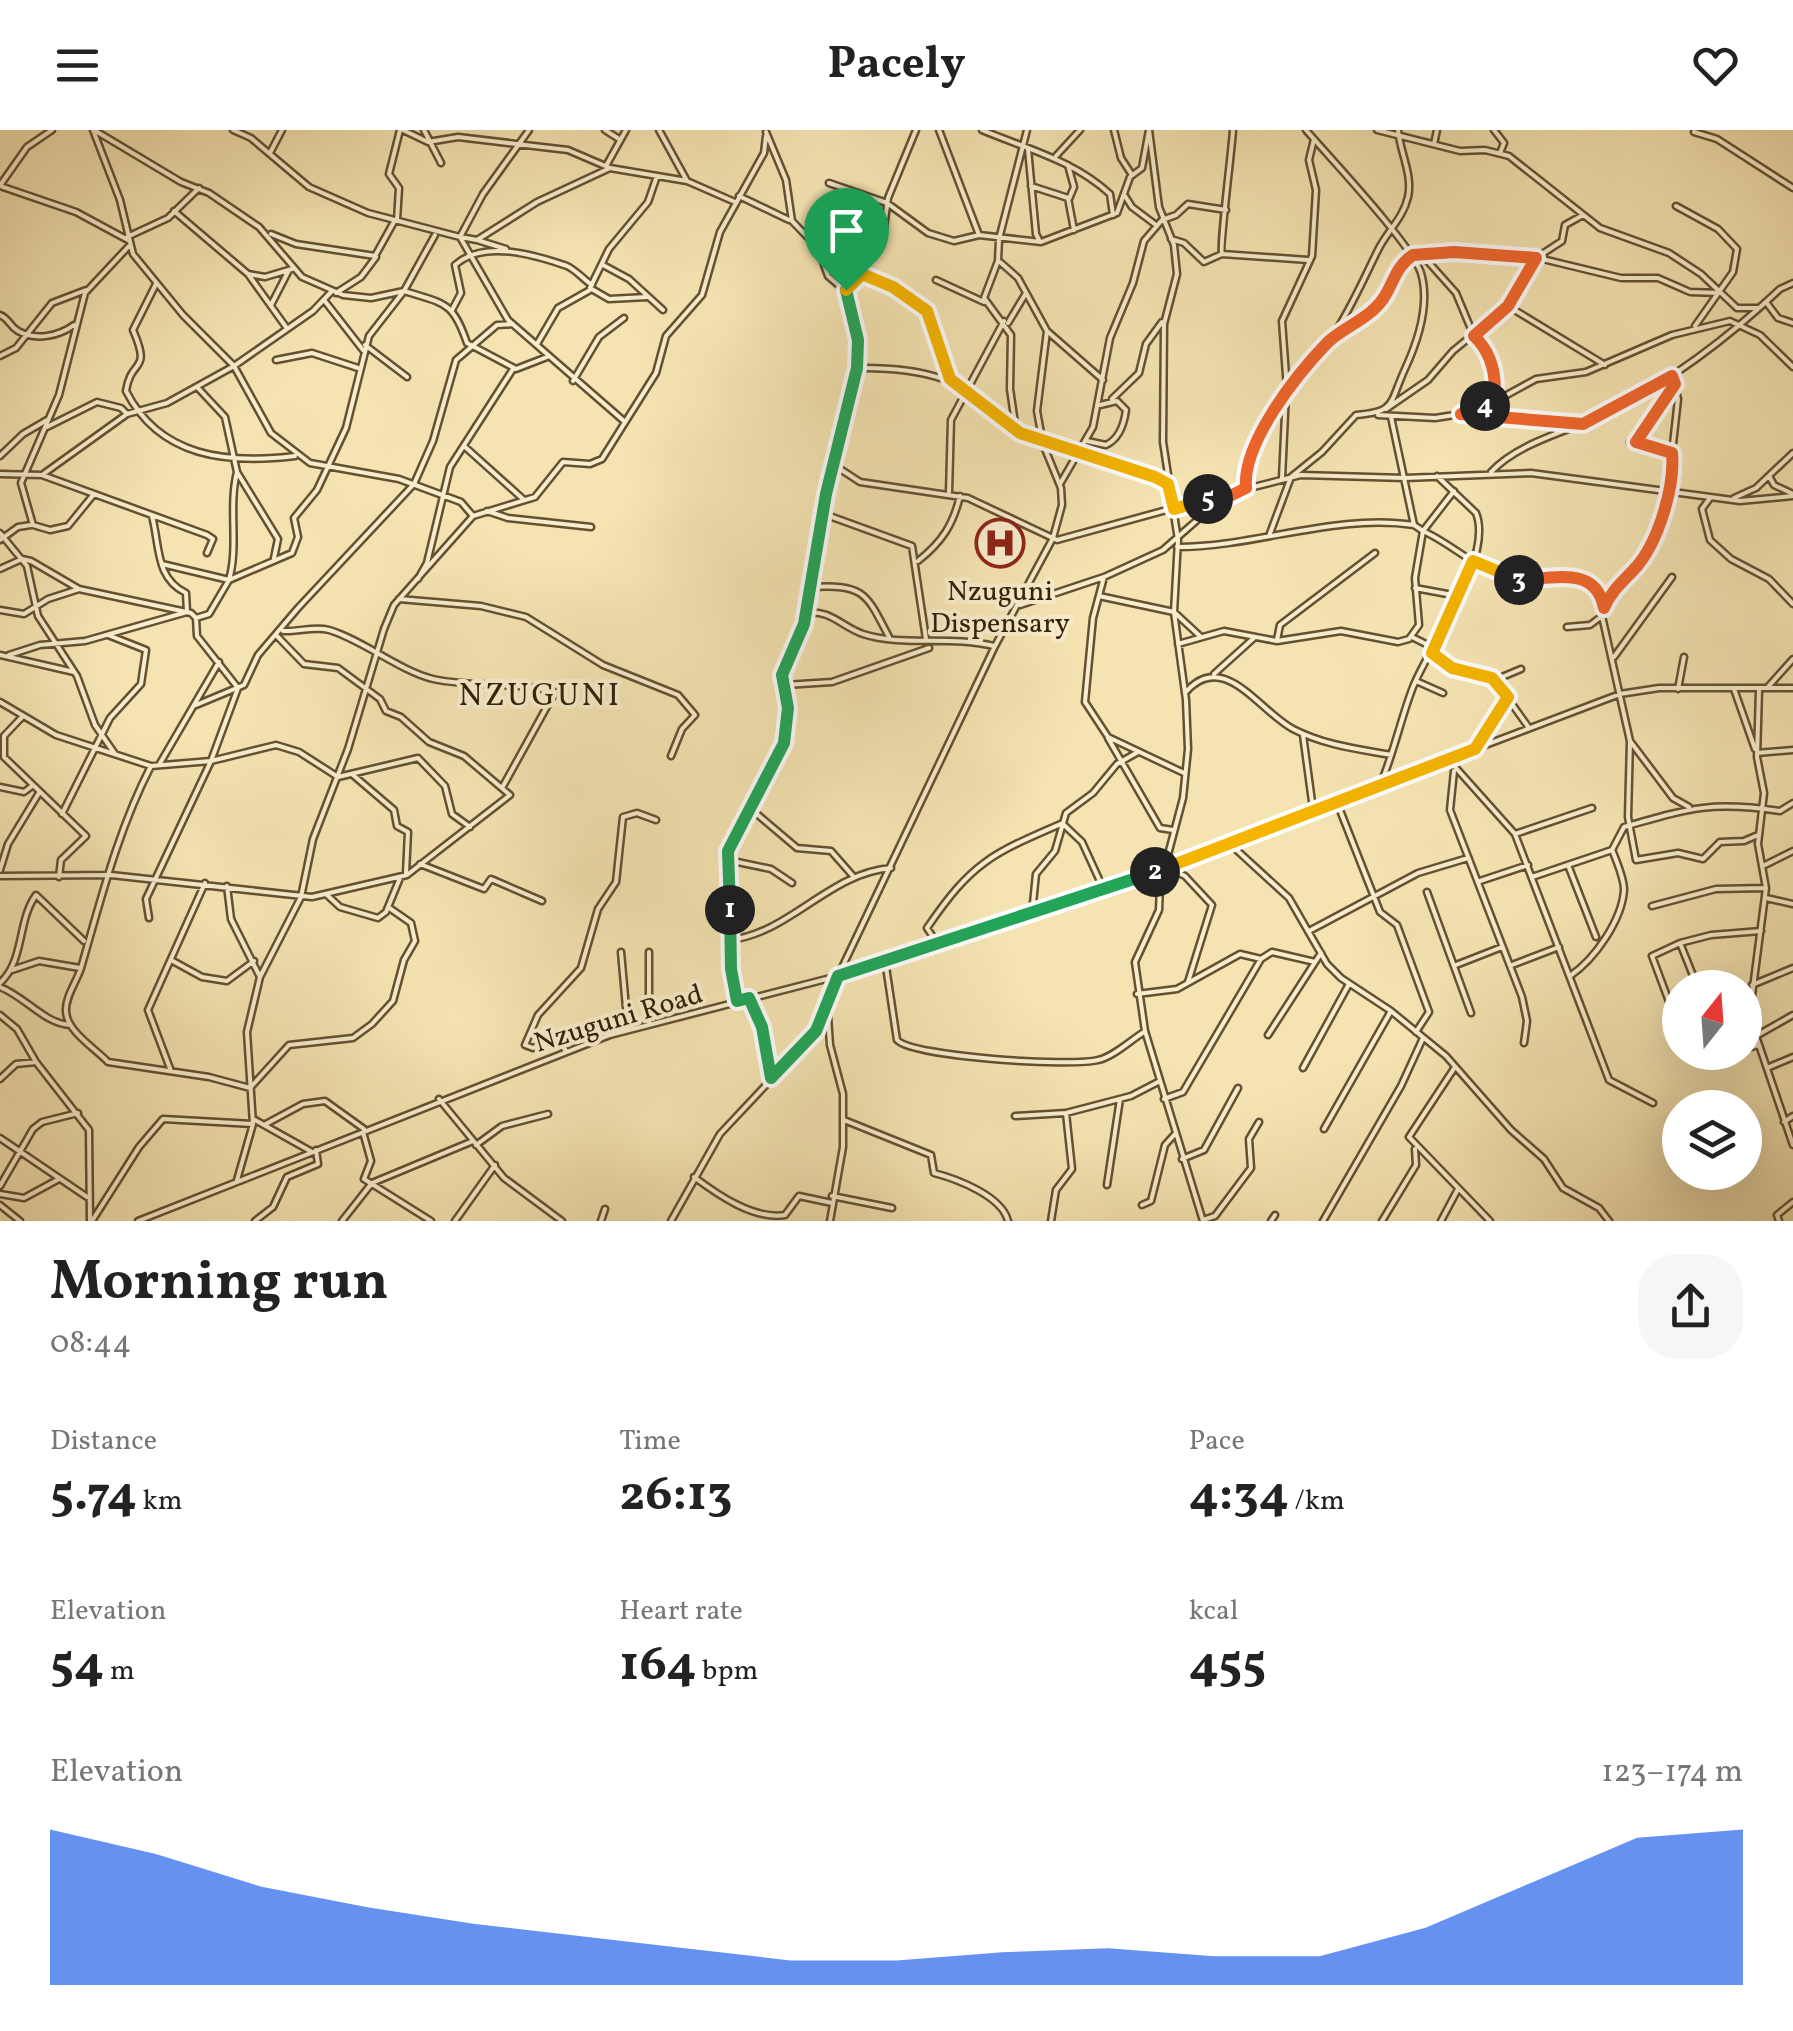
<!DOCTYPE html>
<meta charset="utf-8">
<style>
body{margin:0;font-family:Vollkorn,serif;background:#f6f6f6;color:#222;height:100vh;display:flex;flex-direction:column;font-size:38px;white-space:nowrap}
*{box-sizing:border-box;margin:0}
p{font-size:32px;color:#767676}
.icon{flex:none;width:55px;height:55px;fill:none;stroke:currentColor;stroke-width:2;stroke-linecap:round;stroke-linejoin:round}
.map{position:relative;height:1091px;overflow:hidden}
.panel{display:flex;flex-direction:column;background:#fff;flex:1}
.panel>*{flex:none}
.needle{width:65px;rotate:17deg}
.tools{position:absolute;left:1662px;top:840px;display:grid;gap:20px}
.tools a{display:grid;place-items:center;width:100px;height:100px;border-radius:50%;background:#fff;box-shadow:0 10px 40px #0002;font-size:50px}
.pin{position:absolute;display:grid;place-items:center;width:85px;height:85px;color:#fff;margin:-102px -42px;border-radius:50% 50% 50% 0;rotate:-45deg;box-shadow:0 0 10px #0007}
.pin .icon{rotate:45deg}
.km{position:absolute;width:50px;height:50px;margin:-25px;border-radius:50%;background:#222;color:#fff;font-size:28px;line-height:50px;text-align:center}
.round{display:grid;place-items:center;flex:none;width:105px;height:105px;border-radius:40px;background:#f6f6f6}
.headline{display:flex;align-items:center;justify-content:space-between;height:170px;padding:0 50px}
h1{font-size:55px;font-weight:700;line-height:75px}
.metrics{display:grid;grid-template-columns:repeat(3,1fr);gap:15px;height:170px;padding:10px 50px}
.metrics div{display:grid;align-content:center}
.metrics b{font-size:50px;font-weight:700}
.metrics small{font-size:28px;font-weight:400}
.metrics p{font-size:28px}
.chart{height:280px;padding:20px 50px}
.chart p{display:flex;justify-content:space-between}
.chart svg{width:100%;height:180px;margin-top:10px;fill:#2563eb;opacity:.7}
header{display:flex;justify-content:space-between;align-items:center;height:130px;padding:0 50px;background:#fff;font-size:45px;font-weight:700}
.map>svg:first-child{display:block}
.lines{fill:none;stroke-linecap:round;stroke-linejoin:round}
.street-casing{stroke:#645132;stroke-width:9}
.street{stroke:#f8edcd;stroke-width:4}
.split-1-casing{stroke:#fff;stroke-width:20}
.split-2-casing{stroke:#fff;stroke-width:20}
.split-3-casing{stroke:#fff;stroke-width:20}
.split-4-casing{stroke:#fff;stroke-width:20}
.split-5-casing{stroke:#fff;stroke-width:20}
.split-6-casing{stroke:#fff;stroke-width:20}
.split-1{stroke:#22a559;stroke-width:12}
.split-2{stroke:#22a559;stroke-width:12}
.split-3{stroke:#f5b400;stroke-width:12}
.split-4{stroke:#f0652b;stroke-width:12}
.split-5{stroke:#f0652b;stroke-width:12}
.split-6{stroke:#f5b400;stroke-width:12}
.labels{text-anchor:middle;stroke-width:8;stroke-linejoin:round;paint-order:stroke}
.poi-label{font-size:28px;fill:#342007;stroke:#f8edcd}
.street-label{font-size:28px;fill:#342007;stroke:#f8edcd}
.quarter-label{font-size:32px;letter-spacing:2.5px;fill:#342007;stroke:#f8edcd}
</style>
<header><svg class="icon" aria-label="menu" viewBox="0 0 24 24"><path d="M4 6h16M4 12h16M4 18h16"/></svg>Pacely<svg class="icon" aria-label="heart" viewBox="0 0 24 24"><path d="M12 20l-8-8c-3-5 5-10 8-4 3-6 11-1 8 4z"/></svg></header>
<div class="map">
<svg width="1793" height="1091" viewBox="0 0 1793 1091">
<rect width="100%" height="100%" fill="#f5e4b2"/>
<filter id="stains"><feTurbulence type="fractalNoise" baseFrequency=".002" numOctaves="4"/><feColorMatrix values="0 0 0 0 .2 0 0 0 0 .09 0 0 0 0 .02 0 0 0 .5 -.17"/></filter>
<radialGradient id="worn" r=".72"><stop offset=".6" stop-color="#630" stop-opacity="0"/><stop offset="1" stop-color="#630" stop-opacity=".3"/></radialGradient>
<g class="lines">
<g class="street-casing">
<path id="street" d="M93,0L120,70L133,124L183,185L234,236L271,303L310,333L399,349L461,372L473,386L394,475L384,499L348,619L313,709L301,767L260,847L247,902L253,994L237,1050
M94,0L181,52L209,63L259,97L302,147L343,165L371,168L404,161L435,105
M233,0L251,8L309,57L368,83L460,107L508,190L625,292
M403,0L428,12L458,7L568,20L610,38L687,51L735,72
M424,0L441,33
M529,0L483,64L460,107L477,110L537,72L610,38
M605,0L619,9
M659,0L687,51
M939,0L979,105
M982,0C1027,19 1073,30 1110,64L1113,85
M1114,0L1121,28L1132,45
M1149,0L1159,77L1174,115L1177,144L1164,194L1163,312L1178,410L1174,482L1186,570L1188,619L1183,668L1160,755L1159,780L1135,832L1145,901L1203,1091
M1377,0L1460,21L1485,20L1509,26L1600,98L1669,123L1701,144L1737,178H1759
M1494,0L1504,13L1500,23
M1694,2L1717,9L1793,58
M1434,14L1437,0
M1028,19L1036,104L1040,112
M270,23L282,0
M1056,26L1080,0
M1068,35L1074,57L1069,69
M606,36L626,0
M829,53L887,73L928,103L954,111L979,105L1041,112L1117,83L1130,47L1142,38L1149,0
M1,54L27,17L52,0
M0,56L76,82L128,110
M1031,56L1068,68L1074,100
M739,66L789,90
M1125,66L1132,77L1156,95
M1676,76L1718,99L1737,119L1733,142L1695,196
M174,81L248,144L286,197
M397,90L399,58L389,44L400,0
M271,104L296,114L375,126L395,90
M127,107L168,88L199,58
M1171,109L1184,113L1204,132L1222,124L1308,130
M477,110L506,119
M1222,124C1219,119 1232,19 1233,0
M1423,126L1456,163L1471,199L1488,222L1496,254L1494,272
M1000,132L1018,148L1047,201L1103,250
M603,135L629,149L663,180
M248,144L265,147L292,139
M862,144C925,167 932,185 949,246
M936,150L984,172
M156,154L133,200C152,244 131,227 126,261C160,328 228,334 295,326
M847,160L862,144L884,98L888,68L916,0
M336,163L361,147L376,127
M647,167L609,169L590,158L609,119L648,72L657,46
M324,170L363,220
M1766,172L1778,188L1793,193
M271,175L289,140
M1508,176L1605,235
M452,180L461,163L455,135C484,109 535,125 567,136C576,140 584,150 592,155
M0,185C10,189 9,196 18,201C36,211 59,206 74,195
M1008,193L1026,163
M1047,201L1037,281L1043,314L1067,317L1168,354
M1331,209C1350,200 1369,187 1382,171C1395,155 1395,138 1413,125H1526L1621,148H1658L1690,162L1720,163
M537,214L558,178L590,160
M365,215L407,247
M0,226L16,218L52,173L86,160
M276,230L312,223L358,238
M857,238C923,237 967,248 1014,298
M1672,246L1678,269L1666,377L1644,427L1610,464L1602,486L1630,611L1628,687L1636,730L1678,723L1703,729L1720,712L1744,711L1758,705
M573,251L599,207L624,188
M198,258L225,287L237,342L278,409L274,428
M1287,259L1282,191L1312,126L1316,60L1309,30L1314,9
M1112,269L1139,243L1146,214L1162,192
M1386,279L1428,250L1453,221L1508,176L1536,128L1562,111L1565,95L1583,85
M1466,284L1581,293
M1378,285L1435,288L1461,284L1494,272L1536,249L1586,242L1672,205L1730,191L1760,205L1793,237
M47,297L97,272L121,278L127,284
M1087,311L1106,315C1119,309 1124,295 1126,280L1117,271L1100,275
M1630,312H1647L1672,323
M1636,312L1675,254
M464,316L523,369
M0,326L23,304L47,290
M834,335L860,352L968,368L1057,410L1214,367L1221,370
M1491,342C1521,310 1575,300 1614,280C1677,247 1729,207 1780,159L1793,153
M0,344L42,345L127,284L167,273L234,236L313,181L332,161
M42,345L207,405L213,409L207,423
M1769,346L1774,355L1793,364
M1282,348L1286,263
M1060,354L1093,297L1110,208L1133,153L1144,111L1162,90L1176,85L1188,74L1226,80
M1245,356C1239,308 1307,244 1332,207C1351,179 1363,150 1378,120C1387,101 1403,89 1408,67C1413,45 1400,22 1398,0
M1454,361L1423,401C1455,415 1485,448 1522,450C1549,451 1575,441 1600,457L1604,474
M949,362L951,290L1004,191
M94,364L68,396L50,400L33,395L21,353L59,265L85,163L129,116
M1710,368L1702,379L1710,410L1731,429L1769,449L1793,474
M1734,368L1756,358L1793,323
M487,381L508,388L591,397
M824,384L912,416L926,509
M473,386L535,367L563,332L590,334L602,329L656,243L666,206L702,165L720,102L764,23L766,6
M0,403L27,436L38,486L77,546L95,595L115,624
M1269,406L1291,347L1322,322L1356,285C1396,282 1389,274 1405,239C1418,211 1430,174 1421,143C1412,115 1330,28 1306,0
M0,410L18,397L31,395
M1177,417C1256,417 1336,383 1414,395
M918,431C942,412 953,395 960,366
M162,434L229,450C239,415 228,378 237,342
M0,439L22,429L31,431L79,459L191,483L196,488L197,506L238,558L211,631L146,769L149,788
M1104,447L1093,488L1085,572L1108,607L1184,643
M418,449L427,433L450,337L513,239
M810,457C865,454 866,463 889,507
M1415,458L1458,466
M1099,466L1174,482L1201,507
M399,469L481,476L526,487L603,535L678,565L695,585L682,599L671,626
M1020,475L1104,447L1163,420L1212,377L1238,361L1301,345L1405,348L1531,343L1740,371L1793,366
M0,480L24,484L48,469L79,459
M806,483C830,479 842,497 863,504C903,517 951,505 994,516
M196,488L209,484L229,450L292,423L298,407L294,388L317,360L346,298L369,206L404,161C446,174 453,172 467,213L516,239L547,227
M1567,497L1590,495L1602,486
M283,501C298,502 315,496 329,500C361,509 400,541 433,549C474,558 516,551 555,562L502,658
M1412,507L1434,518
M1277,510L1280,495L1375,423
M1178,514L1224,501L1277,511L1341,501L1398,512L1409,509L1419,495L1415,448L1423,401L1414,395L1391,287
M1432,523L1452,539L1495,550L1529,598
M0,525L74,542
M9,525L40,515L85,511L187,482L186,463C155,448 160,416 152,386
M1614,527L1672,447
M1214,544L1255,507
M1495,550L1521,539
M1416,551L1443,563
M785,555L832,552L929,518
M1767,558L1793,529
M1678,559L1684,527
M1734,559L1755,619
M1759,560L1757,627L1764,663L1758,714L1766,758L1751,873L1756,906L1793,1015
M1185,563C1223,518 1259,581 1293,599C1324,615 1357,619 1391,625
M0,572L56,605L151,636L211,631L276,615L299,622L338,647L418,628L445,656L452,684L470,697
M196,575L244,555L258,525L298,478L414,354L433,311L456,230L497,195L513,194
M23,586L4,606V627L86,706L61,730L59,747
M1303,605L1313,679
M1108,608L1160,698L1173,700
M1630,611L1673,668L1689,677
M1475,619L1507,568
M1757,623L1793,620
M1448,629L1515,704L1609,950L1653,973
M159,635L219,532
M151,636C118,700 101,769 81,838C77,851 65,867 66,881C66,901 96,919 108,932L209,947L250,958L289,915L353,908L372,894L393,871L404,830L415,811L411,793L388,777
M1454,641L1450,680L1522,867L1527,891L1524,913
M353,645L394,680L397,696L408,702L406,743
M1381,653C1394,622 1401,588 1413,557C1430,514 1494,428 1476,383L1437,346
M0,657L24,662L32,656
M1336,670L1380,782L1397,795L1429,882L1416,902
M751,679L797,718L831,721L853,746
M62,684L110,588L141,554L146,520L108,505
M1063,694L1082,712L1104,760
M1515,704L1592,678
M1229,713L1289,768L1327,834L1341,848L1391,881L1446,926L1511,1000L1544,1029L1563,1058L1599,1078L1609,1091
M728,730L771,739L792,753
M420,734L484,759L491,749L542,771
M1568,735L1596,807
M1763,736L1793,721
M1169,738L1185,746L1212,775L1188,852
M0,740L8,714L39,663
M0,746L111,745L312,767L407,745L510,665L464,626L429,612L401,587L386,581L380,569L338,538L304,534L277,506
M1532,747L1612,720L1624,697C1690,678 1711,671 1780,681L1793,673
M1480,751L1528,735
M227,756L231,789L260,847
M1427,762L1471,883
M326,764L340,777L378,788L386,782L400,748
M1766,768L1793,774
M1652,776L1716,759L1766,758
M1032,783L1036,744L1055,721L1066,683L1093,663L1117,634L1138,622
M1309,801L1418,743L1468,728
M729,810C789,804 829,743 891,738
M937,813L927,798C972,732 991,724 1063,693
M621,822L628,900
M171,830L202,847L227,851L254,831
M885,830L897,910C913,927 1071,937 1098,930C1113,927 1131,910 1144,902
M1456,835L1502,817
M1512,835L1559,817
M12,840L39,831L80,838
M1570,846C1595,829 1622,790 1624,760C1624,748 1617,733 1613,722
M1695,849L1729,858
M0,853C25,830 17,791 36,765L84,811
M1752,855L1793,838
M0,857C24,866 45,894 70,895
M1698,858L1680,813L1711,805L1761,801
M1137,864L1177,859L1240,824L1261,829L1272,822L1315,832
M749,868L763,903L771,949
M737,871L729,810V721L784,613L788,578L783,545L804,493L826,364L857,238L858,210L849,164L828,146L818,118L792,91L786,50L766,2
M1671,877L1652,826L1680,813
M0,885L17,899L36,932
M649,893V822
M1268,905L1321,823
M1756,906L1793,885
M1745,919L1758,915
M566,921L556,907L533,918L525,915L538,885L581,838L598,779L616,752L623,687L637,683L656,690
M1723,922H1734
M1455,937L1409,1007L1490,1091
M1303,938L1349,854
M1767,938L1793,927
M171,941L148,880L205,753
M0,949L16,934L36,932L89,1000L90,1091
M439,969L504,1048L562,1091
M1164,969L1183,962L1261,829
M1015,986L1066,983
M255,990L312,1022
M844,990L931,1025L934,1043C957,1049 1002,1066 1008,1091
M1784,992L1793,986
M264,995L303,974L325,971L364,999
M1324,999L1391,881
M363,1002L371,1031L364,1049L431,1091
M0,1008L87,1067
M476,1015L502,996L548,984
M1182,1029L1204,1020L1238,958
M694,1047C718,1065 754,1090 785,1085L799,1066L832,1073
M1107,1055L1120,969
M0,1056L33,999L42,992L78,983
M0,1064L24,1068L59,1049
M832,1066L892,1078
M0,1075L20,1091
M1142,1075L1151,1071L1165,1015L1175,1004
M1203,1090L1215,1086L1251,1038L1249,1009L1259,992
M92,1091L139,1017L163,989L253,994
M138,1091L610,905L838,846L1095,763L1620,564L1659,558H1793
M255,1091L273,1077L287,1047L318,1034L316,1020
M342,1091L372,1053L473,1011
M455,1091L495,1035
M601,1091L605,1079
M671,1091L720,1004L812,906L825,884
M830,1091L843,1017V964L830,915L828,886L838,846L995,516L1053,408L1062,375L1061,358L1043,314L1016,300L1010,259L1011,205L984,168L998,131L999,109L1027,0
M1051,1091L1056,1060L1072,1039L1066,983L1131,966L1160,951
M1271,1091L1275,1085
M1323,1091L1401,956L1423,908
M1382,1091L1416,1035L1415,1019
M1441,1091L1458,1059
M1779,1091L1777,1085L1793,1072"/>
</g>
<use href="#street" class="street"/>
</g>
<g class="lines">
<g class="split-1-casing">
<path id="split-1" d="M730,780L728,721L784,613L788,578L782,545L804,494L826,364L857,238L858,210L846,160"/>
</g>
<g class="split-2-casing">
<path id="split-2" d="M730,780L731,839L737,871L749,868L762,897L771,948L816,901L838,846L1155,742"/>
</g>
<g class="split-3-casing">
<path id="split-3" d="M1155,742L1475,619L1508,567L1492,548L1452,538L1432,523L1473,431L1519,450"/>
</g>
<g class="split-4-casing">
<path id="split-4" d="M1485,276L1461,284L1583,294L1672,246L1675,254L1636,312L1672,323C1675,356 1659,409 1638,435C1626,449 1611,460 1604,478C1596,435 1553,449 1519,450"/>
</g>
<g class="split-5-casing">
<path id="split-5" d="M1208,369L1222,370L1246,358C1242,313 1297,244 1328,212C1344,197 1369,189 1383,169C1394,153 1395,137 1413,125L1454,122L1536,128L1508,176L1474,206C1493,224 1497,247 1494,272L1485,276"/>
</g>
<g class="split-6-casing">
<path id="split-6" d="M846,160L862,144L893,157L927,181L950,249L1020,303L1155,347L1168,354L1174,379L1208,369"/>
</g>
<use href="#split-1" class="split-1"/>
<use href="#split-2" class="split-2"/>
<use href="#split-3" class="split-3"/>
<use href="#split-4" class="split-4"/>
<use href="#split-5" class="split-5"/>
<use href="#split-6" class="split-6"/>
</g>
<defs>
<g id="hospital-ring" transform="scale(2.5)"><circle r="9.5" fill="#f8edcd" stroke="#8f2418" stroke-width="1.5"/><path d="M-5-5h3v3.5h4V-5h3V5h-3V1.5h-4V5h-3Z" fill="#8f2418"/></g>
</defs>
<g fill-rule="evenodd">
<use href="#hospital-ring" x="1000" y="413"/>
</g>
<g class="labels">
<g class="poi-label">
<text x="1000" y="470">Nzuguni<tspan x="1000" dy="32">Dispensary</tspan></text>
</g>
<g class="street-label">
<text transform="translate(618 887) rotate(-17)" y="10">Nzuguni Road</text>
</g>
<g class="quarter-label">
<text x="540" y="575">NZUGUNI</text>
</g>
</g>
<rect width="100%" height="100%" filter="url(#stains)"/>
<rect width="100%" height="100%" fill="url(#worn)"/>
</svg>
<div class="tools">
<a><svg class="needle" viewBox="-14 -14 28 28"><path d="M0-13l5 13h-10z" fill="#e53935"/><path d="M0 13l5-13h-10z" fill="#767676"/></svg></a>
<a><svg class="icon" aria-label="layers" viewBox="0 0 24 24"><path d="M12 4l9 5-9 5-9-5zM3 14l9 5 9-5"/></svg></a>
</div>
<div class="pin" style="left:846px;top:160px;background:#1e9e55"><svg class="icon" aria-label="arrive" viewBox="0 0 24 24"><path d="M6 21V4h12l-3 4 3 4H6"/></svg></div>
<b class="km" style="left:730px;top:780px">1</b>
<b class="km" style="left:1155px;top:742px">2</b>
<b class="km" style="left:1519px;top:450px">3</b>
<b class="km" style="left:1485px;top:276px">4</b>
<b class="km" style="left:1208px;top:369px">5</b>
</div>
<section class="panel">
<div class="headline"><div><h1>Morning run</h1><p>08:44</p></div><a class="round"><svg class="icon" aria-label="share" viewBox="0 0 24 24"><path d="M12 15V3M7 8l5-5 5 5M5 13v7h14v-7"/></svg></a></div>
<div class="metrics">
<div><p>Distance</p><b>5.74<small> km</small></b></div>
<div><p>Time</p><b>26:13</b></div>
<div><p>Pace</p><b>4:34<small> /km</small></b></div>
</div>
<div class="metrics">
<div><p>Elevation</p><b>54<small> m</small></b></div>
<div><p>Heart rate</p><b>164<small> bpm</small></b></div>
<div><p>kcal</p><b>455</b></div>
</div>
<div class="chart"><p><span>Elevation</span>123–174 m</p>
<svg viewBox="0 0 160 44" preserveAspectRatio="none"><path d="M0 44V6L10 12L20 20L30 25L40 29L50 32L60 35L70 38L80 38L90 36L100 35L110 37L120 37L130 30L140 19L150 8L160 6V44z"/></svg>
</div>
</section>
